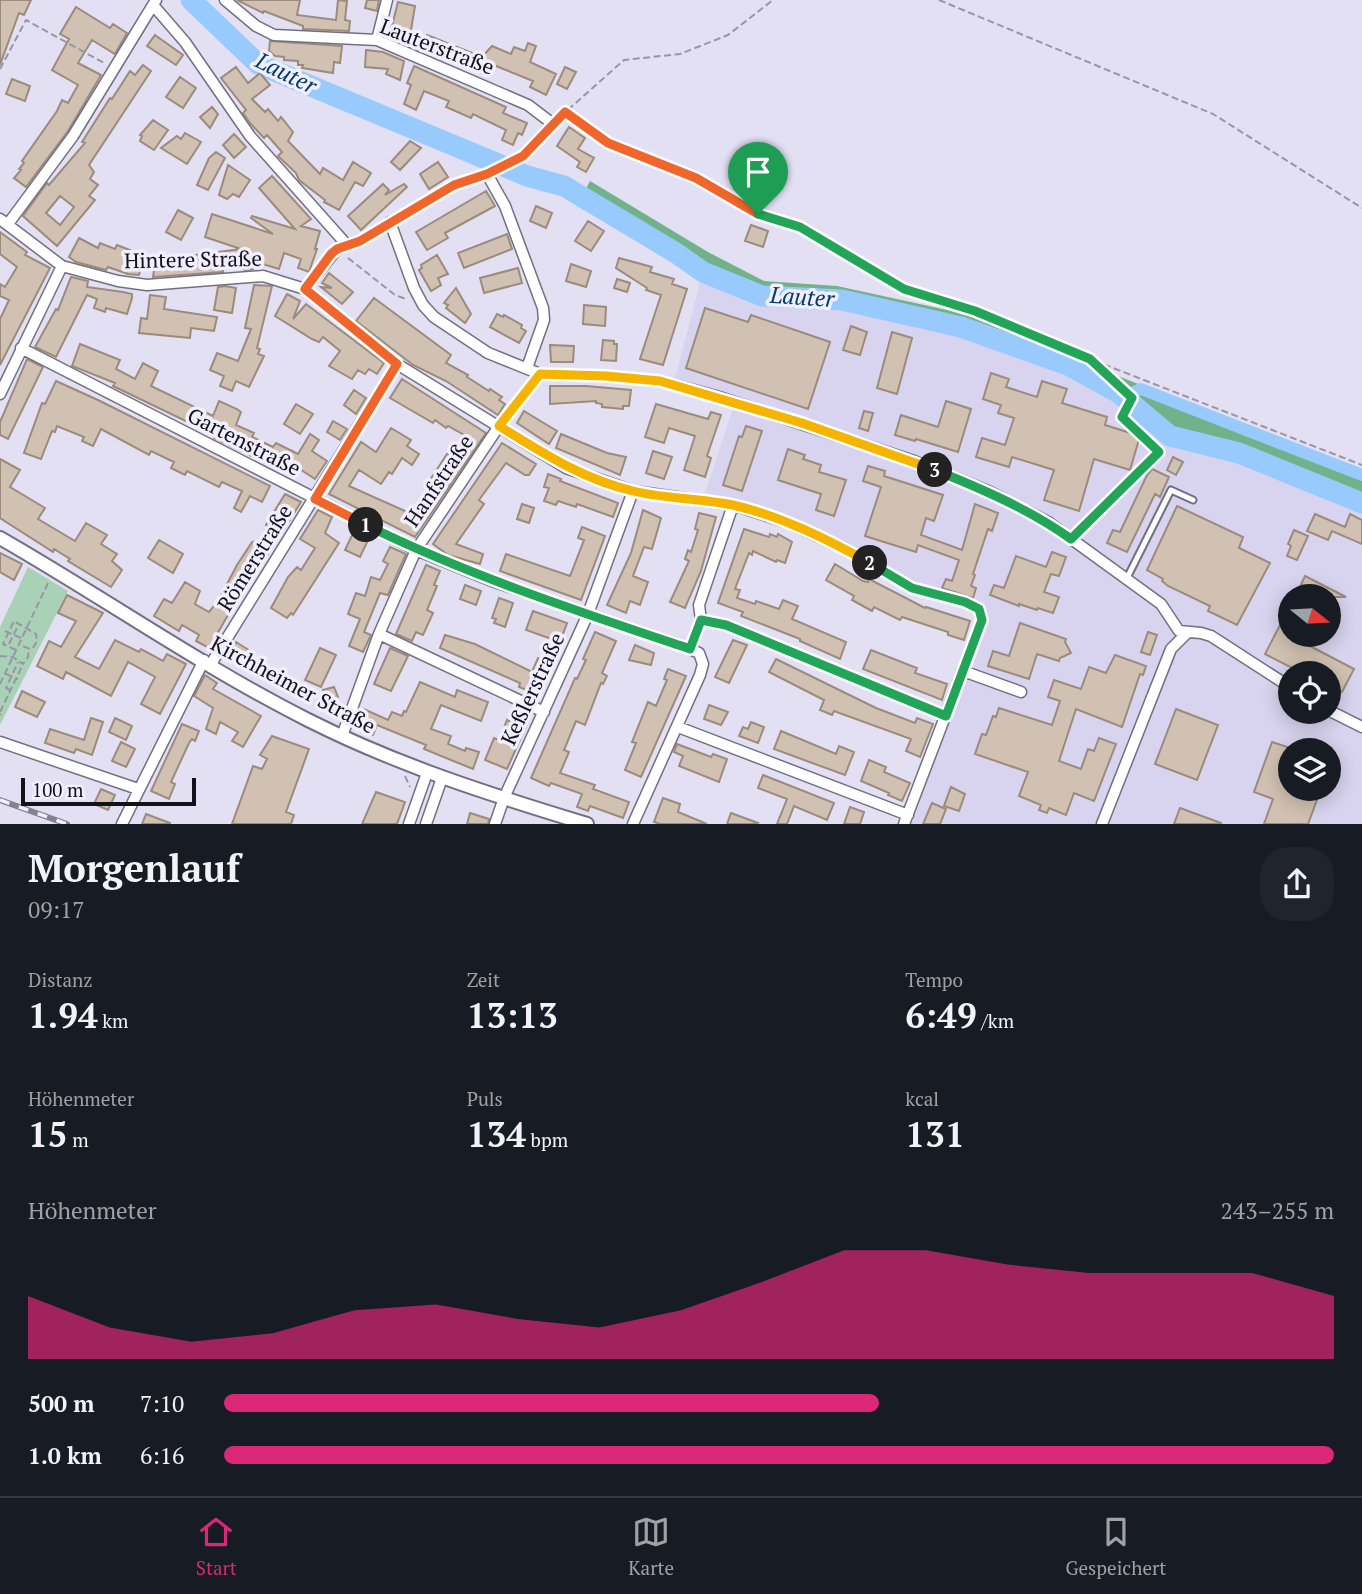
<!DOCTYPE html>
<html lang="de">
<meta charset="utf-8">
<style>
body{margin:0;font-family:"PT Serif",serif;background:#20242c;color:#f1f3f6;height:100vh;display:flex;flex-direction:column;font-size:26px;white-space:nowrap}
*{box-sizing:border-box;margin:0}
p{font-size:23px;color:#9ea1a6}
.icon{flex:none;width:38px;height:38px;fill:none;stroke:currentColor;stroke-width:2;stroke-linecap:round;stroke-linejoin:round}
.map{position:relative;height:824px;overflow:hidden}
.panel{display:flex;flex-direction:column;background:#171b24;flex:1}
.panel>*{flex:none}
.needle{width:46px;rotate:108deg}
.tools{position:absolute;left:1278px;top:584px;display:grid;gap:14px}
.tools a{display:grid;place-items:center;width:63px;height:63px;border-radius:50%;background:#171b24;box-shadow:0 4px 18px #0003;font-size:35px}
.scale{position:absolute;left:21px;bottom:18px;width:175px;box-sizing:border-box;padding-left:7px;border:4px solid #131219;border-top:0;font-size:19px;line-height:24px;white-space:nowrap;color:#131219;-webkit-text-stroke:5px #f1eefe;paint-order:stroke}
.pin{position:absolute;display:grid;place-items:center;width:60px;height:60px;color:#fff;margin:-72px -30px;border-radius:50% 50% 50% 0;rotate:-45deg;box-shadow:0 0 7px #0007}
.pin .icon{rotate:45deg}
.km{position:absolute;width:35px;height:35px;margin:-18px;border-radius:50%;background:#222;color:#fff;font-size:19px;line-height:35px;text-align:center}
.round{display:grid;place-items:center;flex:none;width:74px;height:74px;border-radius:28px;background:#20242c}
.headline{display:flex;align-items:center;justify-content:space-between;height:119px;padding:0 28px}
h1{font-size:38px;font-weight:600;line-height:52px}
.figures{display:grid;grid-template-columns:repeat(3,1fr);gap:10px;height:119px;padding:7px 28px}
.figures div{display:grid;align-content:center}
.figures b{font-size:35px;font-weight:600}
.figures small{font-size:19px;font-weight:400}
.figures p{font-size:19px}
.chart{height:196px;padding:14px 28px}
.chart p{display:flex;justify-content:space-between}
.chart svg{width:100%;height:126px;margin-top:7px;fill:#db2777;opacity:.7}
ul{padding:0 28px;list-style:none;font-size:23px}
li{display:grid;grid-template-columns:112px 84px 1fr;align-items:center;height:52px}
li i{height:18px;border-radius:9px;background:#db2777}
.menu{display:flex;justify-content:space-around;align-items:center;height:98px;border-top:2px solid #363941;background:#171b24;font-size:19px;color:#9ea1a6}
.menu a{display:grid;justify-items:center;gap:4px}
.menu .on{color:#db2777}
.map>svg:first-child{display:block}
.built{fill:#d8d3ee;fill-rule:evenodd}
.green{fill:#a8d1b6}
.forest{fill:#71b28a}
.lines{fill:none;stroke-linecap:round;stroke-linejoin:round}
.canal{stroke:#99cafe;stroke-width:12}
.river{stroke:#99cafe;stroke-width:21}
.building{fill:#d1c1b2;stroke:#9a8b7d;stroke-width:2;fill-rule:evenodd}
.service-casing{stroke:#726f81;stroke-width:9}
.minor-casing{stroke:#726f81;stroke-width:13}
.tertiary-casing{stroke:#726f81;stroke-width:16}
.path{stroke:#9896a5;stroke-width:2;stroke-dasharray:7 3.5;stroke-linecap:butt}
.service{stroke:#fff;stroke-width:5}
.minor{stroke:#fff;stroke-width:10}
.tertiary{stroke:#fff;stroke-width:12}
.rail-casing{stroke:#848290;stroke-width:6}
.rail{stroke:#f1eefe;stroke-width:3.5;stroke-dasharray:10;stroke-linecap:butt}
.split-1-casing{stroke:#fff;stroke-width:14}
.split-2-casing{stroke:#fff;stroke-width:14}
.split-3-casing{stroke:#fff;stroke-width:14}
.split-4-casing{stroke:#fff;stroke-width:14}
.split-1{stroke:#f0652b;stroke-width:9}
.split-2{stroke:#22a559;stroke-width:9}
.split-3{stroke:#f5b400;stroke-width:9}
.split-4{stroke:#22a559;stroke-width:9}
.labels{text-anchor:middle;stroke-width:7;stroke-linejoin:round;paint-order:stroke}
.street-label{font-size:21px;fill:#131219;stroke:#f1eefe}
.water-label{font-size:23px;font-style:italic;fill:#053d6a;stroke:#f1eefe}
</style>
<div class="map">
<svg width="1362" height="824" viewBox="0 0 1362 824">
<rect width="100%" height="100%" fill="#e3e0f4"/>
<path class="built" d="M701,279L759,301L841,305L959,332L1066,370L1115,396L1168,439L1237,457L1362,509V824H906L983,614L909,587L812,533L703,500L735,402L673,386ZM1290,597H1328V635H1290ZM1290,674H1328V712H1290ZM1290,751H1328V789H1290Z"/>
<path class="green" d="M28,567L68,591L0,725V627Z"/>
<path class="forest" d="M590,181L708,252L764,281L837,286L975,316L1088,364L1362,473V509L1237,457L1168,439L1115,396L1066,370L959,332L841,305L759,301L701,279L579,202Z"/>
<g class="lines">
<path class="canal" d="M1119,393L1128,395L1141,389L1362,475"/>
<path class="river" d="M191,0L258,64L527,176L564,186L676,253L703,272L762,296L842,300L961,327L1068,365L1119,393L1170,436L1239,453L1362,503"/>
</g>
<path class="building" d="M0,0H31L24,15L19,13L0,65Z
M237,0H300L297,15L336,20L338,0L347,1L345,20L350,21L349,31L303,29V26L264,11L263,13Z
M367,0H379L377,11L365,8Z
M398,2L415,6L409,42L390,34Z
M76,7L110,28L113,24L127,33L115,54L92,40L78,63L101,75L68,131L26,187L14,178L21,170L19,169L24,163L22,161L57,111L62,100L68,103L78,85L52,70L69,39L60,34Z
M155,35L183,55L176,65L147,46Z
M427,35L482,57L492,46L511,54L514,47L525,51L528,43L536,46L530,62L556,74L546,95L530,87L533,81L496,66L494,68L492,67L488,76L422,48Z
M270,41L342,46L340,63L334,62L333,73L302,68L303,65H298V61L284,60V57L275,56L269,51Z
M366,50L383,52L404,61L400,80L386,74L388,69L365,67Z
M143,65L151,71L89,165L94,172L90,179L98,185L89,196L95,200L57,246L23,216L47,183L49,185L85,143L82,142L110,98L112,99L130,71L135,75ZM60,196L74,207L60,225L46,213Z
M414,66L506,107L503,113L527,123L522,135L518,133L513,145L502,140L506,130L473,114L471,118L446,107L449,101L424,91L416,110L404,104L411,85L407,83Z
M236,67L248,83L260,73L270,85L252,99L265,112L268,109L278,121L281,117L293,132L288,141L320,174L323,168L343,180L353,162L371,173L363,186L355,182L339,210L324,202L325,200L299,180L296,173L278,156L282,152L267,135L264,138L250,123L243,113L246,110L221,78Z
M565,67L576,72L567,89L557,84Z
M180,77L196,88L183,108L166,97Z
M12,79L30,86L25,101L6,94Z
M212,107L218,114L210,128L200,117Z
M153,120L168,130L154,150L140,141L142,136L140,135Z
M569,127L585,138L578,149L594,158L586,172L577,167L580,162L557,146Z
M185,133L201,142L187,164L161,148L177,136L181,139Z
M234,134L246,147L234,158L223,145Z
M410,141L421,148L400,170L391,162Z
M216,152L225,158L208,190L197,185L209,158Z
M438,162L448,177L429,189L420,174Z
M228,165L250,180L239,197L233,194L227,199L219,195Z
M272,176L311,219L301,226L320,231L315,249H317L309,272L298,268L301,259L284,253L279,269L256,262L253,269L246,270L222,263L223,272L153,277L156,256H168V260H188L187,256L241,249L205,237L212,214L273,234L251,218L252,216L295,229L259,188Z
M383,184L389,190L385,195L404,184L407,187L361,230L348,216Z
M486,191L495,206L445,233L448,238L427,250L416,232Z
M536,206L552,213L546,228L530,221Z
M178,210L193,218L181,240L166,232Z
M588,221L604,231L591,251L575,241Z
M751,225L768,231L763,247L745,241Z
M0,232L27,252L25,255L50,268L0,365V319L9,300L0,296V284L5,287L17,267L0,254Z
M507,234L512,249L464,268L458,253Z
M79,238L98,248L100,243L115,249L117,245L130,250L128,255L144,256L139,275L128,274L108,267L106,270L76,262L69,257Z
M437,255L448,274L438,278L441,285L431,291L419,270L422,268L421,265Z
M619,258L652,267L650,272L674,279L672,284L687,289L663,365L640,359L661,295L646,290L647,288L616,268Z
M571,264L591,271L586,287L566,281Z
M518,268L522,283L484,293L480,278Z
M329,273L353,292L342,304L321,287L332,288L322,283Z
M71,277L88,281L87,287L123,292L132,294V298L127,314L106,308L105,312L94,308L97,299L87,295L56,357L35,347L56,309L58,310Z
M617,279L630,283L627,292L614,288Z
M254,285L272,286L257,348L260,349L258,354L264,356L249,387L236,381L232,391L220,386L224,376L210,370L217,353L238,361L251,329L245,328Z
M225,286L236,288L232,313L214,310L218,287Z
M456,288L471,314L465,323L446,308L448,305L444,303Z
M287,294L300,301L293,319L306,304L384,363L377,374L369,369L365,374L358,370L352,379L329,366L340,351L323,337L319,342L312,339L275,316Z
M150,295L166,297L164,309L217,317L214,331L191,328L190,338L139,333L141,318L147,319Z
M374,298L451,355L446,363L468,375L467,377L489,391L490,389L502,397L499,400L505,404L498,415L446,381L413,365L356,321Z
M584,305L606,307L605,326L583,324Z
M705,308L748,322L751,315L830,342L808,409L686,368Z
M497,314L503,317L504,315L522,325L521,328L526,331L519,343L490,327Z
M851,326L867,332L860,355L843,350Z
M892,332L912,338L897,394L877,388Z
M603,340L614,341V344H617L616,361L601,360Z
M80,344L120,360L116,369L135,379L143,363L158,371L151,386L213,416L219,401L237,409L241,412L236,425L254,433L252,437L273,447L276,443L298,454L310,434L319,440L312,451L327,461L315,479L287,461L282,471L214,438L215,435L113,386L115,383L72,366Z
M550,345L574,346L573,362H551Z
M27,359L43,367L8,439L0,435V422Z
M991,373L1009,379L1006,387L1037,397L1042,381L1067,389L1062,403L1107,417L1105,425L1140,436L1130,470L1094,459L1079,511L1044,500L1054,470L1012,457L1009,467L976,457L982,438L1005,445L1014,418L998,413L1001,405L983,399Z
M402,379L486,433L415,537L329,494L361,442L376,452L391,428L411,440L407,446L419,454L412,465L402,458L392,474L389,472L381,484L359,470L349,486L414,515L429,491L428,490L433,482L430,480L447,454L454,455L466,436L448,426L446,428L435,420L433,423L390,398Z
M56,381L98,400L270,486L262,502L250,496L241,512L234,508L242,491L222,482L219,487L187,471L185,475L171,468L174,462L151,451L149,455L101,429L93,446L82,441L84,437L57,426L55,432L52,431L41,459L24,453L42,403L45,404Z
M550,386H586L631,390L629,406H623V409L602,407V404L596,403V401L550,404Z
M354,390L366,398L356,414L344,405Z
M946,401L971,409L958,452L916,439L915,441L895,435L901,415L938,427Z
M296,404L313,414L300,434L284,424Z
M656,404L708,419L711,412L721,415L707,456L711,458L705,477L684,470L695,436L669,428L664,443L645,437Z
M524,411L557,431L549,444L517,423Z
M864,411L873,413L868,431L859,428Z
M333,421L347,429L340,440L327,432Z
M746,426L762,431L742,491L723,485L739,436L742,437Z
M561,434L607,453L626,457L620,475L556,448Z
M502,443L536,464L529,475H525L506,463L479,500L484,504L456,544L483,554L480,564L448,555L433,544Z
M788,449L805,455L803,459L821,465L819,472L846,480L834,516L816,510L821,494L778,480Z
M653,451L672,457L664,479L646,473Z
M1173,457L1183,462L1176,475L1167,470Z
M0,459L20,470L10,487L45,508L38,519L75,541L86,523L107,535L101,544L117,554L112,561L122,570L111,587L68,561L70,559L54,549L53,552L0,518Z
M868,466L885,471L884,476L943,495L934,521L926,518L921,535L962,550L975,504L998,513L992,531L988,529L973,574L975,575L971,586L976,588L973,598L942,588L946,579L952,581L959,560L918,545L916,552L865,536L881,487L863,481Z
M1152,469L1169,477L1160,497L1155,494L1127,552L1107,543L1113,530L1120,532L1147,475Z
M548,474L561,479L560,481L618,503L613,517L577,504L576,507L558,501L556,505L544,501L549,488L544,487Z
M285,494L301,502L281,534L266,525Z
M522,504L534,508L529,523L517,519Z
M1177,506L1243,537L1239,548L1270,563L1237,625L1208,611L1210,606L1168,586L1162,581L1163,579L1147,570Z
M318,510L332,517L325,533L339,543L293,615L291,613L287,618L271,608L288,577L297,567L301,570L315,548L300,539Z
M643,510L661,518L652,549L644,547L633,576L648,582L640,605L630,601L626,613L607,605L631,553Z
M699,513L716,517L701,571L685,608L670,602L689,561L685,559L688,550L691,552L698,530L695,529Z
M1315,514L1345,527L1350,514L1362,520V544L1332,531L1328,540L1307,531Z
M582,527L605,536L581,600L500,571L506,554L570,576L584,540L578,538Z
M355,529L370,536L360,557L345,550Z
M744,529L769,537L770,534L777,537L778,534L792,542L785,563L777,560L776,562L753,551L752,555L749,553L735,589L740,590L737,598L755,604L756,601L779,609L783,600L798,606L792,619L846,642L840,659L800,641V639L741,616L743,612L718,603Z
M1294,530L1308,536L1297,560L1287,556L1291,546L1288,544Z
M159,540L183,554L173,573L148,558Z
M256,541L266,547L263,551L268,554L245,590L243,589L209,648L196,641L199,635L182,625L179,631L154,616L164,599L172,603L185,582L200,591L195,604L209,612L218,601L237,565L252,542Z
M390,547L406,554L388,595L380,593L364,632L371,635L363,652L349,646L360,619L348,614L356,593L365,596L371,577L380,580L388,564L383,561Z
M1052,552L1066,557L1059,576L1051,574L1044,592L1059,597L1053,613L1038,608L1037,610L1019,604V606L990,595L994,585L1004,588L1016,556L1046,567Z
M0,553L22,564L14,580L0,572Z
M835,564L863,581L868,582L869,579L925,608L926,607L970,621L964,640L948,635V632L902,617L900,620L874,607L872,611L852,600L854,596L826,580Z
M426,565L440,571L434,585L437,586L427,610L433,613L423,635L416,632L412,641L396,634Z
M1305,576L1346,597H1295Z
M465,585L481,591L476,605L460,599Z
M67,595L103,613L75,657L99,669L115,640L139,652L141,649L163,661L167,654L186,664L160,714L141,704L155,677L128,662L111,696L66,672L63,679L37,666L49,641L61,647L76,621L58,613Z
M499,598L513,603L505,627L494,623L496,619L492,618Z
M1290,606V635H1314L1308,645L1354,669L1342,692L1328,685V674H1304L1265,654Z
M533,611L567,623L560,642L526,630Z
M1020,623L1066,639L1065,642L1071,653L1060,658L1059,661L1037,654L1029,679L988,666L993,651L1009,656Z
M595,632L616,641L602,673L607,676L603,684L601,683L585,725L576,721L564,750L569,752L560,773L595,785L593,789L629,802L623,818L590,806L588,811L577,807L582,794L551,783L549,786L531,778L575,678L577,679L586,660L583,659Z
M1148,632L1157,635L1150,655L1141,652Z
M445,635L475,644L532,672L538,658L552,665L538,695L519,687L520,683L440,648Z
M733,640L747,645L729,683L715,677Z
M236,642L252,652L243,667L226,656Z
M635,645L654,653L651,665L629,660Z
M320,648L336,655L321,687L305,680Z
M390,648L408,656L391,691L374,684Z
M871,650L917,668L915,673L947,684L942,700L863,669Z
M1115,655L1146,666L1143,675L1140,674L1122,727L1076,709L1059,761L1081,769L1088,749L1094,751L1099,738L1116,744L1094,801L1074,793L1066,815L1049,808L1047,813L1039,810L1041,805L1019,796L1028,772L975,754L982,734L986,735L993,716L996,717L999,708L1052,725L1060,701L1048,697L1054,680L1081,689L1089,667L1106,673Z
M776,659L876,708L915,723L917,718L933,724L920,757L906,751L911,739L834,711L832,715L820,710L824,700L769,672Z
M668,669L686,676L641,777L625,770L636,743L632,742L648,702L656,706L667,680L664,679Z
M205,675L217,683L213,689L261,716L243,747L232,741L238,732L220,722L216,734L206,729L213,708L194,696Z
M420,682L455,697L457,690L488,702L481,721L441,705L431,729L451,736L448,744L465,751L466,748L479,752L473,769L424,749L426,745L377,725L373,735L356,727L364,709L388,720L392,712L402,716L404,711L406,712Z
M334,687L338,697L327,701L323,690Z
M22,691L45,702L37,717L15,707Z
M709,705L728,712L721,725L704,719Z
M1176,709L1218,725L1197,780L1155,764Z
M518,710L531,715L507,769L485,760L494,738L499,740L507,720L513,723Z
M91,718L103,722L92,755L76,749L74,753L45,743L50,729L84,740Z
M115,718L132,726L126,740L109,732Z
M751,722L764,727L758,743L739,736L743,727L748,729Z
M182,724L199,731L195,741L192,739L189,743L171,782L175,784L169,799L151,791Z
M781,731L836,754L839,746L854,752L845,775L774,749Z
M272,736L309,749L286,812L294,815L291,824H232L253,766L262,769L267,759L260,755Z
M121,742L135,749L126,767L112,761Z
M1272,742L1290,748V789H1321L1308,824H1264L1273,799L1254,792Z
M677,744L711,757L713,754L727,759L719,782L679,766L683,756L674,752Z
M869,760L886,767L884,772L910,783L902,801L888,795L889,793L861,781Z
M763,775L834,803L827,820L794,806L787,824H777L787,799L758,788Z
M951,787L965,794L959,811L944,806Z
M101,789L115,795L108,810L94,804Z
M376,792L405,802L397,824H362Z
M663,798L680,804L678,812L707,824H660L654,822Z
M932,803L946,809L940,824H923Z
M850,807L864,812L860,824H844Z
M1180,808L1221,823V824H1174Z
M470,813L489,819L488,824H467Z
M731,813L758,823L757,824H727Z
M146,814L170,823V824H142Z"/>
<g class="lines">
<g class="service-casing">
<path id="service" d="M1127,578L1171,490L1193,500"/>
</g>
<g class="minor-casing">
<path id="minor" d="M225,0L256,26L274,35L377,40L528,105L553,124L523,156L487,174L454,185L360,241L337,249L305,289
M153,5L185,42L250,136L347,245
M377,40L387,0
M487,174L505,206L543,308L544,320L527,368
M0,219L62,266L118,281L147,285L263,276L305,289L397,364L566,468L633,491L733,505L789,523L845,549L912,588L965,602L979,609L982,620L904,824
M390,222L414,288L423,305L434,317L488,353L540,374L605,376L661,381L719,397L914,461L988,491L1048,522L1161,604L1179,631L1201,633L1211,636L1290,687
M8,224L73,136L156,0
M21,348L416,550L492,581L690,649
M0,394L62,266
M1071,539L1159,452
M701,620L726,625L946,716
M379,634L544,712
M211,664L397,364
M963,671L1021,692
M1328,710L1362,727
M678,727L908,815
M342,736L379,634L416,550L499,426L540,374
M0,742L138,789
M122,824L204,660
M409,824L427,773
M426,824L442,778
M495,824L504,798L588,614L633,491
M633,824L700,675L703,664L699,653L690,649L701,620L699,605L733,505
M1102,824L1171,649L1187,633"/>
</g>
<g class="tertiary-casing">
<path id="tertiary" d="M0,538C103,597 201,666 308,720C397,765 491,795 587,824"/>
</g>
<path class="path" d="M939,0L1213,114L1362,208
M0,69L26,20L104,63
M565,112L608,143L696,178L758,214L800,227L904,289L975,311L1090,359L1362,465
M560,117L624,60L680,54L728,35L773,0
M348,258L395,295L406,299
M1091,360L1132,398L1122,417L1150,444
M5,631L21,638
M9,644L19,624
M16,650L3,644L14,621L36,634L37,641L33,648L30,649L20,645
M0,656L13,657L23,664L28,657L29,650
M6,674L18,679
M0,684L49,581
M10,690L6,688L18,662
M0,712L23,664
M0,714L1,715
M405,776L410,787"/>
<use href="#service" class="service"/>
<use href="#minor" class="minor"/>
<use href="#tertiary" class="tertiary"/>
<g class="rail-casing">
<path id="rail" d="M0,800L67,824"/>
</g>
<use href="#rail" class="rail"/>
</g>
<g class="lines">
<g class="split-1-casing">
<path id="split-1" d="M366,525L315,499L397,364L305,289L331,254L337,249L360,241L454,185L487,174L523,156L565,112L608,143L696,178L758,214"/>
</g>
<g class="split-2-casing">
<path id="split-2" d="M366,525C470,576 580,612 690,649L701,620L726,625L946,716L982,620L979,609L965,602L912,588L870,563"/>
</g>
<g class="split-3-casing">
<path id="split-3" d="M870,563C827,539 781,516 733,505C700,498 665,499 633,491C582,479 543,453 499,426L540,374L606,376L660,381L802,423L935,470"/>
</g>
<g class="split-4-casing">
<path id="split-4" d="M758,214L800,227L904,289L975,311L1090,359L1132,398L1122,417L1159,452L1071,539C1029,509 982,489 935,470"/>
</g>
<use href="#split-1" class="split-1"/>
<use href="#split-2" class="split-2"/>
<use href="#split-3" class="split-3"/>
<use href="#split-4" class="split-4"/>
</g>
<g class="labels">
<g class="street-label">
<text transform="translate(437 47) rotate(21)" y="7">Lauterstraße</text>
<text transform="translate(193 260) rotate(-1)" y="7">Hintere Straße</text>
<text transform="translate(244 442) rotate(27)" y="7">Gartenstraße</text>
<text transform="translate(439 481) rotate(-56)" y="7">Hanfstraße</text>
<text transform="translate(255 558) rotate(-58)" y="7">Römerstraße</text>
<text transform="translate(293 685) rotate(28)" y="7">Kirchheimer Straße</text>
<text transform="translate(533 689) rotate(-65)" y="7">Keßlerstraße</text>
</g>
<g class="water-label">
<text transform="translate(286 73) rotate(26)" y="8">Lauter</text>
<text transform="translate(802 297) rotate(4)" y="8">Lauter</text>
</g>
</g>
</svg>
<div class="tools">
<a><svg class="needle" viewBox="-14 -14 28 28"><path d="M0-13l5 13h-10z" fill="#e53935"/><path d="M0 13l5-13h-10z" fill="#9ea1a6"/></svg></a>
<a><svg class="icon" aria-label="locate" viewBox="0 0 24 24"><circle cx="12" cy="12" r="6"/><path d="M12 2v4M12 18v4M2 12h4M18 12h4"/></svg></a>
<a><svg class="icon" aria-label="layers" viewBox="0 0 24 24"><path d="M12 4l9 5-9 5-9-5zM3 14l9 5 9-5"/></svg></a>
</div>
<div class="scale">100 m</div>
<div class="pin" style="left:758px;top:214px;background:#1e9e55"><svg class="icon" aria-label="arrive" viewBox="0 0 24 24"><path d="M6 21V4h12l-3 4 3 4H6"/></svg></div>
<b class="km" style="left:366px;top:525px">1</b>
<b class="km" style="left:870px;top:563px">2</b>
<b class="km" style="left:935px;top:470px">3</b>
</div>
<section class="panel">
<div class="headline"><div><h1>Morgenlauf</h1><p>09:17</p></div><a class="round"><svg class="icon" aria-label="share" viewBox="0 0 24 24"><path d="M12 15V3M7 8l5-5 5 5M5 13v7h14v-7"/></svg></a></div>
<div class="figures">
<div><p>Distanz</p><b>1.94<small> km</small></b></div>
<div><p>Zeit</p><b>13:13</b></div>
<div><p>Tempo</p><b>6:49<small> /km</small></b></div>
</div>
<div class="figures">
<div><p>Höhenmeter</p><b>15<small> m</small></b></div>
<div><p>Puls</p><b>134<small> bpm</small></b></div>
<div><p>kcal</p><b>131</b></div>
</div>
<div class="chart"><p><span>Höhenmeter</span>243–255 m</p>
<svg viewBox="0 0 160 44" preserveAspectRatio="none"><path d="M0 44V22L10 33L20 38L30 35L40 27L50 25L60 30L70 33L80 27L90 17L100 6L110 6L120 11L130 14L140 14L150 14L160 22V44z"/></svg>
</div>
<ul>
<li><b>500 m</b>7:10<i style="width:59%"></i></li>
<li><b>1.0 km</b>6:16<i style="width:100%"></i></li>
</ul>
</section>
<nav class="menu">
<a class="on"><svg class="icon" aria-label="home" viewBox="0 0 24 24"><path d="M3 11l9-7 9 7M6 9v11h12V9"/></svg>Start</a>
<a><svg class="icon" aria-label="map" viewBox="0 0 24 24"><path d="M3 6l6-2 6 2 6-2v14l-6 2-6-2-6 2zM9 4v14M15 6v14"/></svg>Karte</a>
<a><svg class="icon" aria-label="saved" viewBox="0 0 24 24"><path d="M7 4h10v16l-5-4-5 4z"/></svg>Gespeichert</a>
</nav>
